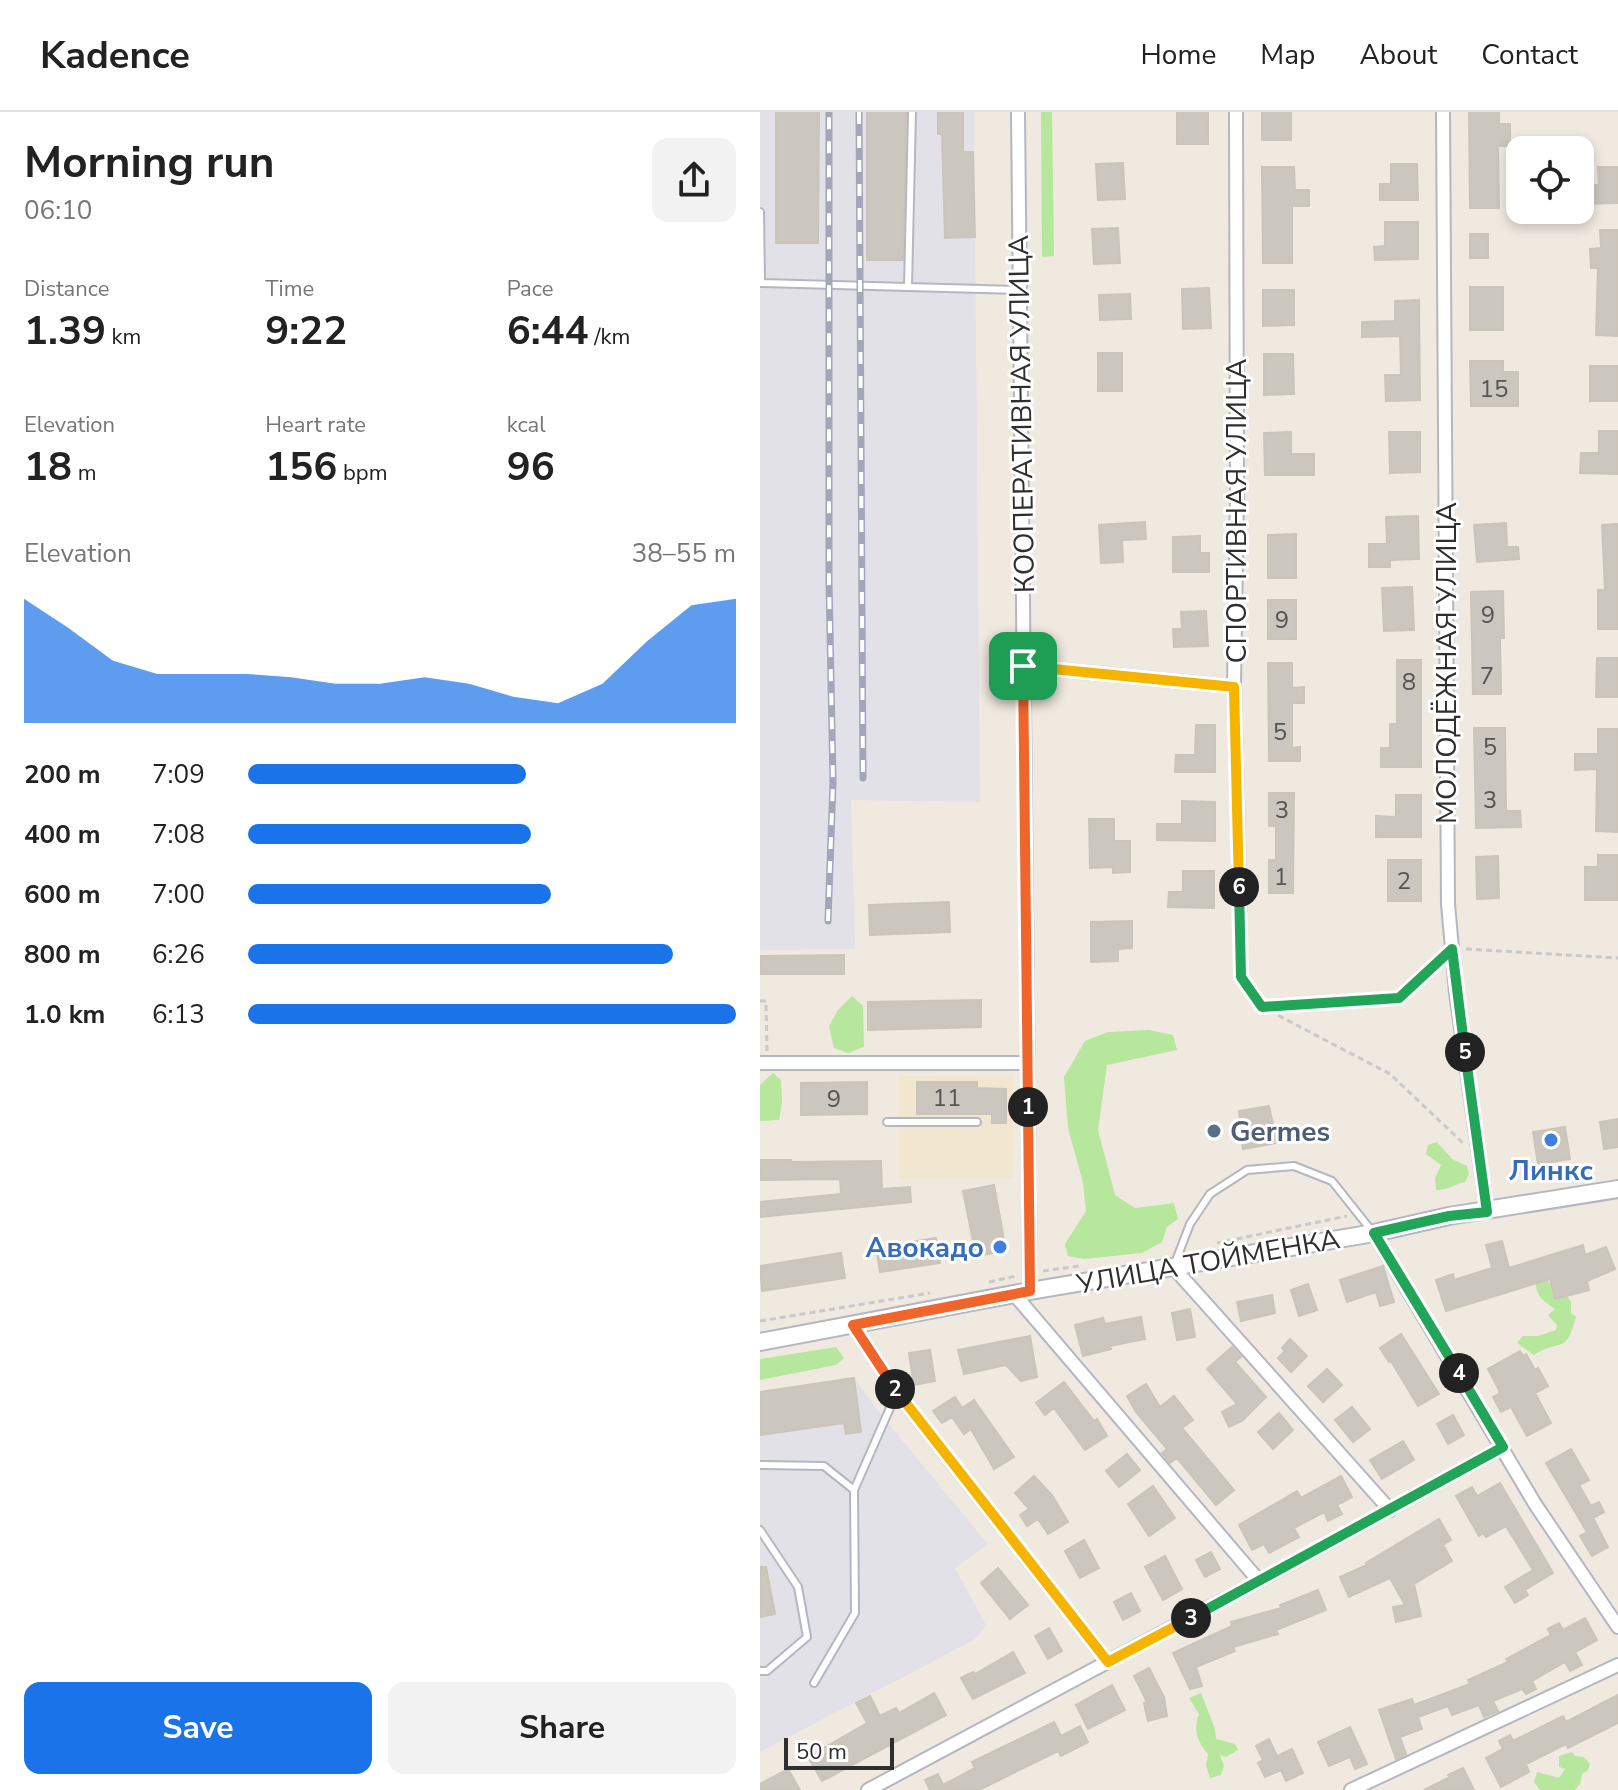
<!DOCTYPE html>
<meta charset="utf-8">
<style>
body{margin:0;font-family:"Nunito Sans",sans-serif;background:#f2f2f2;color:#222;height:100vh;display:flex;flex-direction:column;font-size:30px;white-space:nowrap}
*{box-sizing:border-box;margin:0}
p{font-size:26px;color:#767676}
.icon{flex:none;width:44px;height:44px;fill:none;stroke:currentColor;stroke-width:2;stroke-linecap:round;stroke-linejoin:round}
.map{position:relative;flex:1;overflow:hidden}
.side{display:flex;flex-direction:column;background:#fff;width:760px}
.side>*{flex:none}
.fabs{position:absolute;left:746px;top:24px;display:grid;gap:16px}
.fabs a{display:grid;place-items:center;width:88px;height:88px;border-radius:16px;background:#fff;box-shadow:0 4px 12px #0003;font-size:40px}
.scale{position:absolute;left:24px;bottom:20px;width:110px;box-sizing:border-box;padding-left:8px;border:4px solid #2e2e2e;border-top:0;font-size:22px;line-height:28px;white-space:nowrap;color:#2e2e2e;-webkit-text-stroke:6px #fff;paint-order:stroke}
.pin{position:absolute;display:grid;place-items:center;width:68px;height:68px;color:#fff;margin:-34px;border-radius:16px;box-shadow:0 4px 12px #0006}
.km{position:absolute;width:40px;height:40px;margin:-20px;border-radius:50%;background:#222;color:#fff;font-size:22px;line-height:40px;text-align:center}
.round{display:grid;place-items:center;flex:none;width:84px;height:84px;border-radius:16px;background:#f2f2f2}
.overview{display:flex;align-items:center;justify-content:space-between;height:136px;padding:0 24px}
h1{font-size:44px;font-weight:700;line-height:60px}
.stats{display:grid;grid-template-columns:repeat(3,1fr);gap:12px;height:136px;padding:8px 24px}
.stats div{display:grid;align-content:center}
.stats b{font-size:40px;font-weight:700}
.stats small{font-size:22px;font-weight:400}
.stats p{font-size:22px}
.chart{height:224px;padding:16px 24px}
.chart p{display:flex;justify-content:space-between}
.chart svg{width:100%;height:144px;margin-top:8px;fill:#1a73e8;opacity:.7}
.primary-button{display:flex;gap:16px;margin-top:auto;padding:16px 24px}
.primary-button a{flex:1;height:92px;border-radius:16px;background:#1a73e8;color:#fff;font-size:32px;font-weight:700;line-height:92px;text-align:center}
.primary-button a+a{background:#f2f2f2;color:#222}
ul{padding:0 24px;list-style:none;font-size:26px}
li{display:grid;grid-template-columns:128px 96px 1fr;align-items:center;height:60px}
li i{height:20px;border-radius:10px;background:#1a73e8}
header{display:flex;align-items:center;gap:48px;box-sizing:border-box;height:112px;padding:0 40px;background:#fff;border-bottom:2px solid #e0e0e0}
header strong{font-size:38px}
nav{display:flex;gap:44px;margin-inline-start:auto;font-size:28px}
main{display:flex;flex:1;min-height:0}
.map>svg:first-child{display:block}
.industrial{fill:#e3e1e8}
.education{fill:#f1e6d0}
.green{fill:#b6e79c}
.building{fill:#cbc7be;stroke:#cbc5b9;stroke-width:2}
.lines{fill:none;stroke-linecap:round;stroke-linejoin:round}
.service-casing{stroke:#b4b7c1;stroke-width:10}
.minor-casing{stroke:#b4b7c1;stroke-width:16}
.tertiary-casing{stroke:#b4b7c1;stroke-width:20}
.path{stroke:#c9c9c9;stroke-width:3;stroke-dasharray:6 4;stroke-linecap:butt}
.service{stroke:#fff;stroke-width:6}
.minor{stroke:#fff;stroke-width:12}
.tertiary{stroke:#fff;stroke-width:16}
.rail-casing{stroke:#a2a6b8;stroke-width:7}
.rail{stroke:#fff;stroke-width:4;stroke-dasharray:12;stroke-linecap:butt}
.split-1-casing{stroke:#fff;stroke-width:16}
.split-2-casing{stroke:#fff;stroke-width:16}
.split-3-casing{stroke:#fff;stroke-width:16}
.split-4-casing{stroke:#fff;stroke-width:16}
.split-5-casing{stroke:#fff;stroke-width:16}
.split-6-casing{stroke:#fff;stroke-width:16}
.split-7-casing{stroke:#fff;stroke-width:16}
.split-1{stroke:#f0652b;stroke-width:10}
.split-2{stroke:#f0652b;stroke-width:10}
.split-3{stroke:#f5b400;stroke-width:10}
.split-4{stroke:#22a559;stroke-width:10}
.split-5{stroke:#22a559;stroke-width:10}
.split-6{stroke:#22a559;stroke-width:10}
.split-7{stroke:#f5b400;stroke-width:10}
.service-dot{fill:#5c6f8a;stroke:#fff;stroke-width:3}
.shop-dot{fill:#3f7fe0;stroke:#fff;stroke-width:3}
.labels{text-anchor:middle;stroke-width:6;stroke-linejoin:round;paint-order:stroke}
.number-label{font-size:24px;fill:#555452}
.street-label{font-size:28px;fill:#2e2e2e;stroke:#fff}
.service-label{font-size:28px;font-weight:bold;fill:#4e5e75;stroke:#fff;text-anchor:start}
.shop-label{font-size:28px;font-weight:bold;fill:#366cbe;stroke:#fff}
</style>
<header>
<strong>Kadence</strong>
<nav><a>Home</a><a>Map</a><a>About</a><a>Contact</a></nav>
</header>
<main>
<section class="side">
<div class="overview"><div><h1>Morning run</h1><p>06:10</p></div><a class="round"><svg class="icon" aria-label="share" viewBox="0 0 24 24"><path d="M12 15V3M7 8l5-5 5 5M5 13v7h14v-7"/></svg></a></div>
<div class="stats">
<div><p>Distance</p><b>1.39<small> km</small></b></div>
<div><p>Time</p><b>9:22</b></div>
<div><p>Pace</p><b>6:44<small> /km</small></b></div>
</div>
<div class="stats">
<div><p>Elevation</p><b>18<small> m</small></b></div>
<div><p>Heart rate</p><b>156<small> bpm</small></b></div>
<div><p>kcal</p><b>96</b></div>
</div>
<div class="chart"><p><span>Elevation</span>38–55 m</p>
<svg viewBox="0 0 160 44" preserveAspectRatio="none"><path d="M0 44V6L10 15L20 25L30 29L40 29L50 29L60 30L70 32L80 32L90 30L100 32L110 36L120 38L130 32L140 19L150 8L160 6V44z"/></svg>
</div>
<ul>
<li><b>200 m</b>7:09<i style="width:57%"></i></li>
<li><b>400 m</b>7:08<i style="width:58%"></i></li>
<li><b>600 m</b>7:00<i style="width:62%"></i></li>
<li><b>800 m</b>6:26<i style="width:87%"></i></li>
<li><b>1.0 km</b>6:13<i style="width:100%"></i></li>
</ul>
<div class="primary-button"><a>Save</a><a>Share</a></div>
</section>
<div class="map">
<svg width="858" height="1678" viewBox="0 0 858 1678">
<rect width="100%" height="100%" fill="#efe9e0"/>
<path class="industrial" d="M0,0H214L220,690L91,688L95,837L0,838Z
M94,1266L126,1309L228,1432L195,1456L226,1513L214,1528L0,1640V1280Z"/>
<path class="education" d="M253,963V1066L138,1067V964Z"/>
<path class="green" d="M281,0H292L294,144L282,145Z
M92,884L103,894L104,935L88,941L74,936L69,914L78,898Z
M389,918L413,923L417,938L347,953L338,1018L355,1083L375,1096L414,1091L418,1107L407,1115L402,1130L382,1141L324,1147L308,1144L305,1132L326,1099L323,1071L308,1016L304,965L325,929L348,920Z
M13,961L21,968L22,990L19,1008L0,1009V973Z
M677,1030L692,1047L707,1054L709,1062L705,1070C694,1072 687,1079 676,1078L675,1066L681,1053L666,1042L668,1033Z
M786,1161C788,1174 793,1178 805,1181L811,1190V1201L816,1205C805,1244 803,1225 774,1243L757,1231L763,1224H778L796,1218L797,1213L788,1203L795,1197C778,1186 775,1181 776,1162Z
M76,1235L84,1246L76,1253L0,1268V1247Z
M441,1581L455,1617L456,1627L475,1632L478,1638L466,1645L460,1643L464,1654L461,1663L450,1666L446,1654L448,1642C437,1629 433,1618 439,1602L429,1586Z
M812,1640L815,1644L824,1645L830,1652L828,1658L822,1662L820,1672L815,1678H780L774,1670L777,1660L799,1666L805,1657L799,1655V1644Z"/>
<path class="building" d="M16,0H59L58,131H16Z
M107,0H146L143,148H107Z
M203,0V40H213L215,125L185,126L182,22H178V1Z
M417,0H448V32H417Z
M502,0H531V28H502Z
M709,0H739V12H750V34H738L739,96H710Z
M363,51L365,87L338,88L336,52Z
M631,52H657L658,88H620V72H631Z
M502,55H534L535,78H549V94H532V151H503Z
M838,55H858V91L824,92L823,73H839Z
M625,110H658V147L615,148L614,135L625,134Z
M358,116L360,151L334,152L332,117Z
M840,118H858V224L836,223L838,156H831L830,137L841,136Z
M710,122H728V146H710Z
M710,175H743V218H710Z
M449,176L451,216L423,217L422,177Z
M503,178H534V213L503,214Z
M370,182L371,207L340,208L339,183Z
M659,188L660,288L626,289L625,263H641L640,224L602,225V210L635,209V189Z
M338,241H362V279H338Z
M504,242H533L534,282L504,283Z
M710,249H743V260H758V294H711Z
M830,254H858V289H830Z
M839,319H858V362L820,361L821,341H839Z
M531,320V342H554V363H505L504,321Z
M629,320H660V360L630,361Z
M658,404L659,447L630,448V455H609V432H627L626,405Z
M385,410L386,427L362,428L363,450L341,451L339,413Z
M746,411L747,435H758L759,447L717,450L714,413Z
M858,412V517H838V478H845L842,413Z
M536,422V466H508V423Z
M440,424V441H449V460H413V425Z
M652,475L654,518L624,519L622,476Z
M743,479L744,526H740L741,582H713L711,480Z
M508,488H536V527H508Z
M446,499L448,534L414,535L413,517H422L421,500Z
M837,546H858V585H836Z
M637,548H661V655H621V636H630V612H637Z
M508,551H532V576L544,575V591H532V636L540,635V649H509Z
M436,613H455V660H415L416,643H435Z
M714,616H745L746,699H760L761,715L716,716Z
M838,617H858V720L836,719L837,657L815,658V642H838Z
M509,681H534L533,781H509V748H516V714H509Z
M636,683H661V725H616V704L636,705Z
M422,689L455,690V729L397,728V712H422Z
M329,707H354V729H370V760L353,761V755L330,756Z
M838,743H858V788H825V755H838Z
M738,744L739,786L717,787L716,745Z
M628,748H661V789H628Z
M423,759H454V796L408,795L409,780H423Z
M189,790L190,820L110,823L109,793Z
M372,809V836L358,837V849L331,850V810Z
M84,843V862H0V844Z
M221,888V915L108,918V890Z
M107,970V1002L41,1003V971Z
M157,970H217V976L246,977V1011H232V1002H157Z
M509,994L517,1031L483,1037L479,999Z
M858,1007V1035L844,1037L840,1010Z
M805,1015L810,1047L778,1052L773,1020Z
M0,1048H31V1050L121,1049L122,1077L150,1075L151,1090L0,1105V1090L81,1082L80,1067L0,1068Z
M234,1073L246,1139L216,1144L203,1079Z
M176,1126L180,1151L120,1160L116,1136Z
M742,1129L749,1156L823,1133L825,1143L846,1135L855,1157L827,1169L829,1178L795,1187L790,1167L686,1199L676,1168L693,1162L694,1168L732,1156L726,1133Z
M81,1141L85,1166L2,1179L0,1154Z
M623,1154L634,1190L620,1194L616,1180L587,1190L580,1168Z
M548,1172L557,1198L539,1204L531,1178Z
M512,1183L515,1201L481,1209L477,1190Z
M430,1197L435,1225L417,1228L412,1201Z
M381,1205L385,1227L350,1234L351,1237L323,1244L315,1213L343,1206L345,1212Z
M641,1222L679,1282L658,1294L631,1249L629,1250L620,1236Z
M270,1224L277,1265L261,1269L246,1253L204,1262L198,1238Z
M530,1227L547,1244L531,1260L518,1246L525,1239L522,1236Z
M472,1235L481,1245L475,1250L506,1285L482,1309L469,1315L462,1300L477,1292L447,1257Z
M170,1238L175,1269L154,1273L149,1241Z
M760,1239L763,1244L766,1242L775,1258L778,1256L788,1274L775,1281L791,1311L767,1324L751,1295L741,1300L733,1285L739,1282V1278L728,1257Z
M567,1257L582,1273L563,1290L548,1274Z
M94,1266L101,1320L86,1322L84,1311L0,1323V1280Z
M304,1270L334,1309L337,1307L347,1324L325,1338L294,1296L285,1303L276,1291Z
M386,1272L400,1295L414,1284L433,1308L422,1316L474,1378L456,1393L417,1346L410,1351L402,1341L407,1337L376,1300L367,1284Z
M195,1285L202,1296L214,1288L254,1345L234,1357L211,1317L204,1322L192,1305L182,1311L173,1299Z
M592,1295L610,1317L593,1330L575,1308Z
M519,1301L533,1318L513,1337L498,1320Z
M693,1303L704,1323L688,1332L677,1312Z
M643,1329L654,1348L622,1367L610,1348Z
M811,1337L829,1368L819,1373L831,1394L839,1390L844,1400L833,1406L848,1435L832,1444L820,1424L827,1420L786,1351Z
M367,1342L380,1358L359,1375L346,1359Z
M274,1364L292,1383L308,1410L288,1422L278,1407L267,1414L260,1403L269,1397L255,1381Z
M581,1364L592,1385L577,1393L582,1402L568,1409L564,1400L534,1416L539,1425L509,1441L504,1432L492,1438L479,1413L537,1379L541,1386Z
M740,1371L793,1461L765,1478L768,1483L755,1491L745,1475L773,1458L746,1414L726,1425L723,1421L719,1424L696,1384L712,1375L717,1384Z
M393,1374L415,1406L389,1424L368,1392Z
M679,1407L691,1428L683,1433L692,1449L654,1472L661,1504L636,1510L633,1495L645,1493L630,1466L589,1485L580,1465L607,1453L606,1451Z
M324,1428L339,1456L320,1466L305,1439Z
M451,1440L460,1457L445,1465L436,1448Z
M405,1444L422,1477L403,1488L385,1455Z
M0,1455H6L15,1502L0,1505Z
M238,1456L268,1493L250,1507L221,1471Z
M558,1478L566,1498L516,1518L518,1522L473,1535L475,1539L436,1555L442,1574L430,1577L413,1541L472,1514L471,1510L521,1496L520,1493Z
M371,1481L380,1499L363,1508L354,1490Z
M825,1506L837,1528L815,1540L822,1553L810,1559L805,1550L772,1569L776,1577L766,1582L762,1577L733,1589L738,1599L724,1605L719,1593L692,1603L688,1594L658,1605L662,1617L640,1625L646,1642L636,1647L619,1598L652,1587L654,1593L710,1572L708,1568L748,1550L746,1547L791,1523L788,1517L799,1511L803,1518Z
M289,1516L302,1539L288,1547L275,1524Z
M253,1540L265,1561L213,1587L201,1566L213,1560L215,1562Z
M389,1556L404,1585L407,1604L388,1609L384,1591L387,1590L374,1564Z
M352,1573L365,1598L328,1617L316,1593Z
M174,1581L186,1603L62,1669L48,1645L107,1611L96,1591L110,1584L120,1604L136,1596L139,1601Z
M858,1583V1611L808,1636L806,1632L766,1652L769,1660L741,1675L726,1646L743,1637L739,1629L750,1623L753,1629L803,1604L806,1610Z
M294,1610L301,1624L320,1614L328,1630L301,1644L298,1639L219,1678H170L165,1668L178,1662L183,1673L215,1656L212,1650Z
M590,1615L607,1652L595,1657L590,1645L569,1654L558,1630Z
M509,1627L517,1644L532,1637L543,1661L526,1669L521,1658L505,1665L498,1651L503,1648L496,1634Z
M703,1656L714,1678H664L690,1665L688,1663Z
M28,1657L40,1678H0V1672Z"/>
<g class="lines">
<g class="service-casing">
<path id="service" d="M0,100L1,171
M0,171L259,178
M148,175L152,0
M127,1010H217
M415,1151L430,1112L450,1082L487,1058L534,1054L572,1069L611,1118
M0,1353L64,1354L94,1378
M0,1418L38,1475L47,1525L7,1559H0
M54,1571L95,1501L94,1378L137,1280"/>
</g>
<g class="minor-casing">
<path id="minor" d="M258,0L270,1179
M476,0L477,380L474,575L480,798
M683,0L688,792L696,881L727,1100
M263,554L474,575
M0,951H267
M614,1121L775,1392L858,1515
M413,1155L630,1398
M254,1182L499,1469
M93,1213L137,1280L348,1550
M108,1678L499,1469L743,1335
M591,1678L858,1553"/>
</g>
<g class="tertiary-casing">
<path id="tertiary" d="M0,1230L270,1179L614,1121L689,1104L858,1077"/>
</g>
<path class="path" d="M480,810L481,865L502,895L630,962L703,1031
M706,837L858,846
M0,889H6L7,939
M502,895L639,886L679,849
M457,1131L587,1104
M283,1159L319,1154
M229,1170L256,1164
M0,1209L170,1181"/>
<use href="#service" class="service"/>
<use href="#minor" class="minor"/>
<use href="#tertiary" class="tertiary"/>
<g class="rail-casing">
<path id="rail" d="M99,0L103,666
M68,809L73,670L69,469V0"/>
</g>
<use href="#rail" class="rail"/>
</g>
<g class="lines">
<g class="split-1-casing">
<path id="split-1" d="M263,554L268,995"/>
</g>
<g class="split-2-casing">
<path id="split-2" d="M135,1277L93,1213L270,1179L268,995"/>
</g>
<g class="split-3-casing">
<path id="split-3" d="M135,1277L348,1550L431,1506"/>
</g>
<g class="split-4-casing">
<path id="split-4" d="M431,1506L743,1335L699,1261"/>
</g>
<g class="split-5-casing">
<path id="split-5" d="M699,1261L614,1121L689,1104L727,1100L705,940"/>
</g>
<g class="split-6-casing">
<path id="split-6" d="M479,775L481,865L502,895L639,886L692,837L705,940"/>
</g>
<g class="split-7-casing">
<path id="split-7" d="M263,554L474,575L479,775"/>
</g>
<use href="#split-1" class="split-1"/>
<use href="#split-2" class="split-2"/>
<use href="#split-3" class="split-3"/>
<use href="#split-4" class="split-4"/>
<use href="#split-5" class="split-5"/>
<use href="#split-6" class="split-6"/>
<use href="#split-7" class="split-7"/>
</g>
<circle class="service-dot" cx="454" cy="1019" r="8"/>
<g class="shop-dot">
<circle cx="791" cy="1028" r="8"/>
<circle cx="240" cy="1135" r="8"/>
</g>
<g class="labels">
<g class="number-label">
<text x="734" y="285">15</text>
<text x="728" y="511">9</text>
<text x="522" y="516">9</text>
<text x="727" y="572">7</text>
<text x="649" y="578">8</text>
<text x="520" y="628">5</text>
<text x="730" y="643">5</text>
<text x="730" y="696">3</text>
<text x="522" y="706">3</text>
<text x="521" y="773">1</text>
<text x="644" y="777">2</text>
<text x="187" y="994">11</text>
<text x="74" y="995">9</text>
</g>
<g class="street-label">
<text transform="translate(261 302) rotate(-91)" y="10">КООПЕРАТИВНАЯ УЛИЦА</text>
<text transform="translate(476 399) rotate(-90)" y="10">СПОРТИВНАЯ УЛИЦА</text>
<text transform="translate(686 551) rotate(-90)" y="10">МОЛОДЁЖНАЯ УЛИЦА</text>
<text transform="translate(448 1149) rotate(-10)" y="10">УЛИЦА ТОЙМЕНКА</text>
</g>
<g class="service-label">
<text x="470" y="1029">Germes</text>
</g>
<g class="shop-label">
<text x="791" y="1068">Линкс</text>
<text x="224" y="1145" text-anchor="end">Авокадо</text>
</g>
</g>
</svg>
<div class="fabs">
<a><svg class="icon" aria-label="locate" viewBox="0 0 24 24"><circle cx="12" cy="12" r="6"/><path d="M12 2v4M12 18v4M2 12h4M18 12h4"/></svg></a>
</div>
<div class="scale">50 m</div>
<div class="pin" style="left:263px;top:554px;background:#1e9e55"><svg class="icon" aria-label="arrive" viewBox="0 0 24 24"><path d="M6 21V4h12l-3 4 3 4H6"/></svg></div>
<b class="km" style="left:268px;top:995px">1</b>
<b class="km" style="left:135px;top:1277px">2</b>
<b class="km" style="left:431px;top:1506px">3</b>
<b class="km" style="left:699px;top:1261px">4</b>
<b class="km" style="left:705px;top:940px">5</b>
<b class="km" style="left:479px;top:775px">6</b>
</div>
</main>
